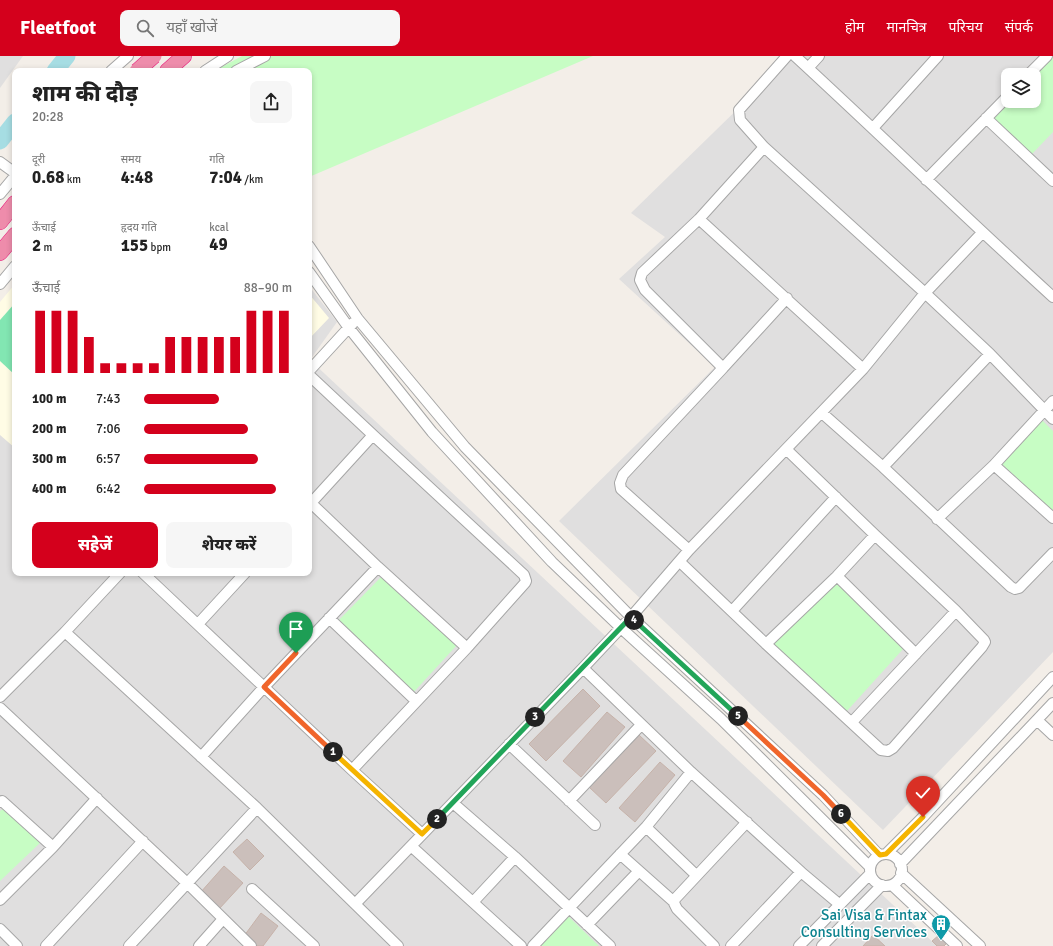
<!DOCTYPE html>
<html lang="hi">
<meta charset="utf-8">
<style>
body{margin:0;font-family:Signika,"Noto Sans Devanagari",sans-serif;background:#f6f6f6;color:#222;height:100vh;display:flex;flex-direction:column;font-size:15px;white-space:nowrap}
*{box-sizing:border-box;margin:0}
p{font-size:13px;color:#767676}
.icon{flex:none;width:22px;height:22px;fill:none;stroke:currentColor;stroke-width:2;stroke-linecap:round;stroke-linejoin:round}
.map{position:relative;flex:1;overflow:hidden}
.details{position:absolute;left:12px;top:12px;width:300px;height:508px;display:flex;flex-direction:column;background:#fff;border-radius:8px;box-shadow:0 2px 6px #0003}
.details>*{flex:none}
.controls{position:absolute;left:1001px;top:12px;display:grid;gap:8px}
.controls a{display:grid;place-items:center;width:40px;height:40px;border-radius:8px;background:#fff;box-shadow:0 2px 6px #0003;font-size:20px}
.pin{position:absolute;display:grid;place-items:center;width:34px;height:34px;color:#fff;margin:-41px -17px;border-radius:50% 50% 50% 0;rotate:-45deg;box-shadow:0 0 4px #0007}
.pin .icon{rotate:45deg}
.km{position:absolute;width:20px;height:20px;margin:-10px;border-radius:50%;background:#222;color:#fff;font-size:11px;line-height:20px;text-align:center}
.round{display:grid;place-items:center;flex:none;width:42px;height:42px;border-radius:8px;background:#f6f6f6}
.head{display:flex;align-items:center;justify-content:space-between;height:68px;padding:0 20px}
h1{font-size:22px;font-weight:800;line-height:30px}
.figures{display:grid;grid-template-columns:repeat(3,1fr);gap:6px;height:68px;padding:4px 20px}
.figures div{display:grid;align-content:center}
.figures b{font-size:17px;font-weight:800}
.figures small{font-size:11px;font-weight:400}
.figures p{font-size:11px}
.chart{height:112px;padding:8px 20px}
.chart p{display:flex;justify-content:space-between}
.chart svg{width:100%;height:72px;margin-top:4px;stroke:#d4001c;stroke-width:6}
.button{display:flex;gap:8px;margin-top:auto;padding:8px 20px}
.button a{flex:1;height:46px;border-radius:8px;background:#d4001c;color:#fff;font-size:16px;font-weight:800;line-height:46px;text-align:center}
.button a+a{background:#f6f6f6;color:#222}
ul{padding:0 20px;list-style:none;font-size:13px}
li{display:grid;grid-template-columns:64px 48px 1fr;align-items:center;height:30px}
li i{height:10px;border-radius:5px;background:#d4001c}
header{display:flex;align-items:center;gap:24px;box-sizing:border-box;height:56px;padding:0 20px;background:#d4001c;color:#fff}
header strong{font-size:19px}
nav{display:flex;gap:22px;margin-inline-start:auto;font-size:14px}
.search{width:280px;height:36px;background:#f6f6f6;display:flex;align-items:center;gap:10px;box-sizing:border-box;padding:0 14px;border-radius:8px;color:#767676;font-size:15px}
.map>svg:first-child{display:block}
.residential{fill:#e0dfdf;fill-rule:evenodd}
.education{fill:#fffce5}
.park{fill:#c7fdc4}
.pitch{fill:#82e6b2}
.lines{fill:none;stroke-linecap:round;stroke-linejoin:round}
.river{stroke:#a6dde3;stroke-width:17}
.building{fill:#cbbfbb;stroke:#c6b2a9}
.minor-casing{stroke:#a6a6a6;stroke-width:12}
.highway-casing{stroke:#e81e7e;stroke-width:16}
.minor{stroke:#fff;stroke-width:10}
.highway{stroke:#ee8cab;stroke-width:15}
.highway-bridge-casing{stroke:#e81e7e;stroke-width:16;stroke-linecap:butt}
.highway-bridge{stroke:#ee8cab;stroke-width:15}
.split-1-casing{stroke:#fff;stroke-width:8}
.split-2-casing{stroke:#fff;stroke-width:8}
.split-3-casing{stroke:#fff;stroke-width:8}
.split-4-casing{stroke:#fff;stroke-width:8}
.split-5-casing{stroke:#fff;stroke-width:8}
.split-6-casing{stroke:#fff;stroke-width:8}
.split-7-casing{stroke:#fff;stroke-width:8}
.split-1{stroke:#f0652b;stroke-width:5}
.split-2{stroke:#f5b400;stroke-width:5}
.split-3{stroke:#22a559;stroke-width:5}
.split-4{stroke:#22a559;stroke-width:5}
.split-5{stroke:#22a559;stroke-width:5}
.split-6{stroke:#f0652b;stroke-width:5}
.split-7{stroke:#f5b400;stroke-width:5}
.labels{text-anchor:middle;stroke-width:3;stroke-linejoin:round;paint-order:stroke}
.culture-label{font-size:15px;fill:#0d838f;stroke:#fff;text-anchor:end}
</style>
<header>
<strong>Fleetfoot</strong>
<div class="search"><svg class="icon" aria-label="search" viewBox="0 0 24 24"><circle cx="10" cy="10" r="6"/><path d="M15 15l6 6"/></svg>यहाँ खोजें</div>
<nav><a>होम</a><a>मानचित्र</a><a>परिचय</a><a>संपर्क</a></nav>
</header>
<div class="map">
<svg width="1053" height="890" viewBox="0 0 1053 890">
<rect width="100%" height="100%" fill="#f3eee8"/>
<path class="residential" d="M0,0H23L0,32Z
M792,0H1053V596L883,774L559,465L715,311L619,223L665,181L631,157ZM1008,19H1034V45H1008Z
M309,230L337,266L310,304L937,890H0V249L15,231V517H309Z"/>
<path class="education" d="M15,228V392L0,379V246Z
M309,238L329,262L309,283Z"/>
<path class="park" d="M242,0H593L309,121V15H214Z
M1053,1V76L1032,98L993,63L1011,45H1034V21Z
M1042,364L1053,375V456L1002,408Z
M383,519L457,589L412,638L337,566Z
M839,525L904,592L846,656L773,588Z
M3,753L41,786L0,825V755Z
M568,860L599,890H537Z"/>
<path class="pitch" d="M15,247V319L0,305V264Z"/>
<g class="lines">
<path class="river" d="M55,15L67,0
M0,85L15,66"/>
</g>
<path class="building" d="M583,633L600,650L546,705L529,688Z
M607,656L625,671L581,721L563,705Z
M639,679L656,695L606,747L589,731Z
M660,706L675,719L635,766L619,752Z
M247,783L264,800L250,814L233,796Z
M224,810L243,827L219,853L200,837Z
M261,857L278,870L263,890H257L244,880Z
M873,879L885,890H863Z
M939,879L950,884L944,890H937L932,885Z"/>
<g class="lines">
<g class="minor-casing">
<path id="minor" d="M787,0L739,54L740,64L764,91L925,237L990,298L1053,363
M795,0C882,80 966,162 1053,241
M808,12L819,0
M111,15L128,0
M205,15L228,0
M236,15L265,0
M1028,19L1047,0
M986,62L1053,125
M873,72L938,0
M0,106L15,117
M926,124L1008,40
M0,138L15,120
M699,163L863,313
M309,190L358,263L465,391L631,561L823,739L879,799
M309,216L349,272L432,376L552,506L621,572L721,663L870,811
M0,228L15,210
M723,312L787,242
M309,315L353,267
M309,319L373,379
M822,357L883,411L1011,531L1015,533L1019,532L1053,497
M994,409L1053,462
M883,411L990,298
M311,447L373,379L524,519L526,525L525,527L467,592
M309,449L311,447L378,511L467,592L352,714
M937,463L994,409L1053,345
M689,494L621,433L620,427L623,419L723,312L645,234L640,224L642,217L699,163L764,91
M680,506L766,588L881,694L888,695L893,692L982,591L985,586L984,584L956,555L875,479L787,394
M143,517L352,714L422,778
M837,520L916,598
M732,555L836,441
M329,562L416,645
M198,568L245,517
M65,576L257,752
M766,588L837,520L875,479
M583,612L691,716L801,816L839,848
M0,641L65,576L120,517
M0,652L187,827L251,890
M1037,664L1053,679
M852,666L956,555
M509,688L595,769
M201,701L264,631L378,511
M569,745L641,669
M0,746L2,745L53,791L97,742
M453,747L515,801L610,890
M646,771L696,819
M411,790L521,890
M620,798L674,846
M886,798L923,761L1053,621
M870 814a16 16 0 1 1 32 0a16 16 0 1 1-32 0Z
M900,808L1053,647
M901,817L980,890
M892,829L957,890
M252,833L314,890
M0,844L53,791
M474,845L515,801
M587,869L639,815
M0,873L17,890
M46,890L143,785
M129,890L257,752L355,848
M199,890L223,863
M398,890L355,848L583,612L631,561L689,494L863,313L925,237L982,177
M533,890L646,771L691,716
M714,890L677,853L674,847L675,843L747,766
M731,890L801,816
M799,890L870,818
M822,890L882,829"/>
</g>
<g class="highway-casing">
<path id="highway" d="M167,15L184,0
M0,166L15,147
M0,197L15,179"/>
</g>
<use href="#minor" class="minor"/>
<use href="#highway" class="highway"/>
<g class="highway-bridge-casing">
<path id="highway-bridge" d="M137,15L154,0"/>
</g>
<use href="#highway-bridge" class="highway-bridge"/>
</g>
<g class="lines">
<g class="split-1-casing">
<path id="split-1" d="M296,597L264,631L333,696"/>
</g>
<g class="split-2-casing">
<path id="split-2" d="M333,696L422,778L437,763"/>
</g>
<g class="split-3-casing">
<path id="split-3" d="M437,763L535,661"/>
</g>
<g class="split-4-casing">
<path id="split-4" d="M535,661L631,561L634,564"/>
</g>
<g class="split-5-casing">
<path id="split-5" d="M634,564L738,660"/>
</g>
<g class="split-6-casing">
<path id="split-6" d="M738,660L823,739L841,758"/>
</g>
<g class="split-7-casing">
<path id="split-7" d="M841,758L880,799L886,798L923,761"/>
</g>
<use href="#split-1" class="split-1"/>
<use href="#split-2" class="split-2"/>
<use href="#split-3" class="split-3"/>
<use href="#split-4" class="split-4"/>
<use href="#split-5" class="split-5"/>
<use href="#split-6" class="split-6"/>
<use href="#split-7" class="split-7"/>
</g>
<defs>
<g id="building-pin" transform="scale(1)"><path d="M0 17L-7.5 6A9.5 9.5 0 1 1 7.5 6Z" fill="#0f9aa8" stroke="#fff"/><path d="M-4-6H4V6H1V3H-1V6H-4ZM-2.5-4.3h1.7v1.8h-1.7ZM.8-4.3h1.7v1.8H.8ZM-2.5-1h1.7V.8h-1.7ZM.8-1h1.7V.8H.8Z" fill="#fff"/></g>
</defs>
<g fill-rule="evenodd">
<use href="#building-pin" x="941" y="868"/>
</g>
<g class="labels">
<g class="culture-label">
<text x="927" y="864">Sai Visa &amp; Fintax<tspan x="927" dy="17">Consulting Services</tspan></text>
</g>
</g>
</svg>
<div class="controls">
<a><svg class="icon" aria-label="layers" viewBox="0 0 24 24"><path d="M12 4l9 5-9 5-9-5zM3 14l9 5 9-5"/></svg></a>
</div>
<div class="pin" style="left:296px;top:597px;background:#1e9e55"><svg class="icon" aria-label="arrive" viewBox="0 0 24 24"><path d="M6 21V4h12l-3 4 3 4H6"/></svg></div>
<div class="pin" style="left:923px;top:761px;background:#d93025"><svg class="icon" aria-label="check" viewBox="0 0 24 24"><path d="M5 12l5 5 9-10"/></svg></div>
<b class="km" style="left:333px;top:696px">1</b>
<b class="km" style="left:437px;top:763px">2</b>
<b class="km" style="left:535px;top:661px">3</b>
<b class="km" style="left:634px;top:564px">4</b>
<b class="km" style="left:738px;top:660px">5</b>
<b class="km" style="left:841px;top:758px">6</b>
<section class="details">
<div class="head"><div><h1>शाम की दौड़</h1><p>20:28</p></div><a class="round"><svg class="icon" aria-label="share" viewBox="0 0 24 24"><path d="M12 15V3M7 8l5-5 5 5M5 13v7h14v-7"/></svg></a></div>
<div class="figures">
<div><p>दूरी</p><b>0.68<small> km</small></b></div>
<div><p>समय</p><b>4:48</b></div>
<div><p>गति</p><b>7:04<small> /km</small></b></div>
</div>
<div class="figures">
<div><p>ऊँचाई</p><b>2<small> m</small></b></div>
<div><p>हृदय गति</p><b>155<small> bpm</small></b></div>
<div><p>kcal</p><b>49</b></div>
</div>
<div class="chart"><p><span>ऊँचाई</span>88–90 m</p>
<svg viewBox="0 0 160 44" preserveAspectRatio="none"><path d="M5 44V6M15 44V6M25 44V6M35 44V22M45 44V38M55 44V38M65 44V38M75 44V38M85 44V22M95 44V22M105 44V22M115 44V22M125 44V22M135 44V6M145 44V6M155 44V6"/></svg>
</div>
<ul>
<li><b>100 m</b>7:43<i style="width:51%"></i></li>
<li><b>200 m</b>7:06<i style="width:70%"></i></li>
<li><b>300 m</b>6:57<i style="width:77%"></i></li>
<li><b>400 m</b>6:42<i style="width:89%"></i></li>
</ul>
<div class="button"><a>सहेजें</a><a>शेयर करें</a></div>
</section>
</div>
